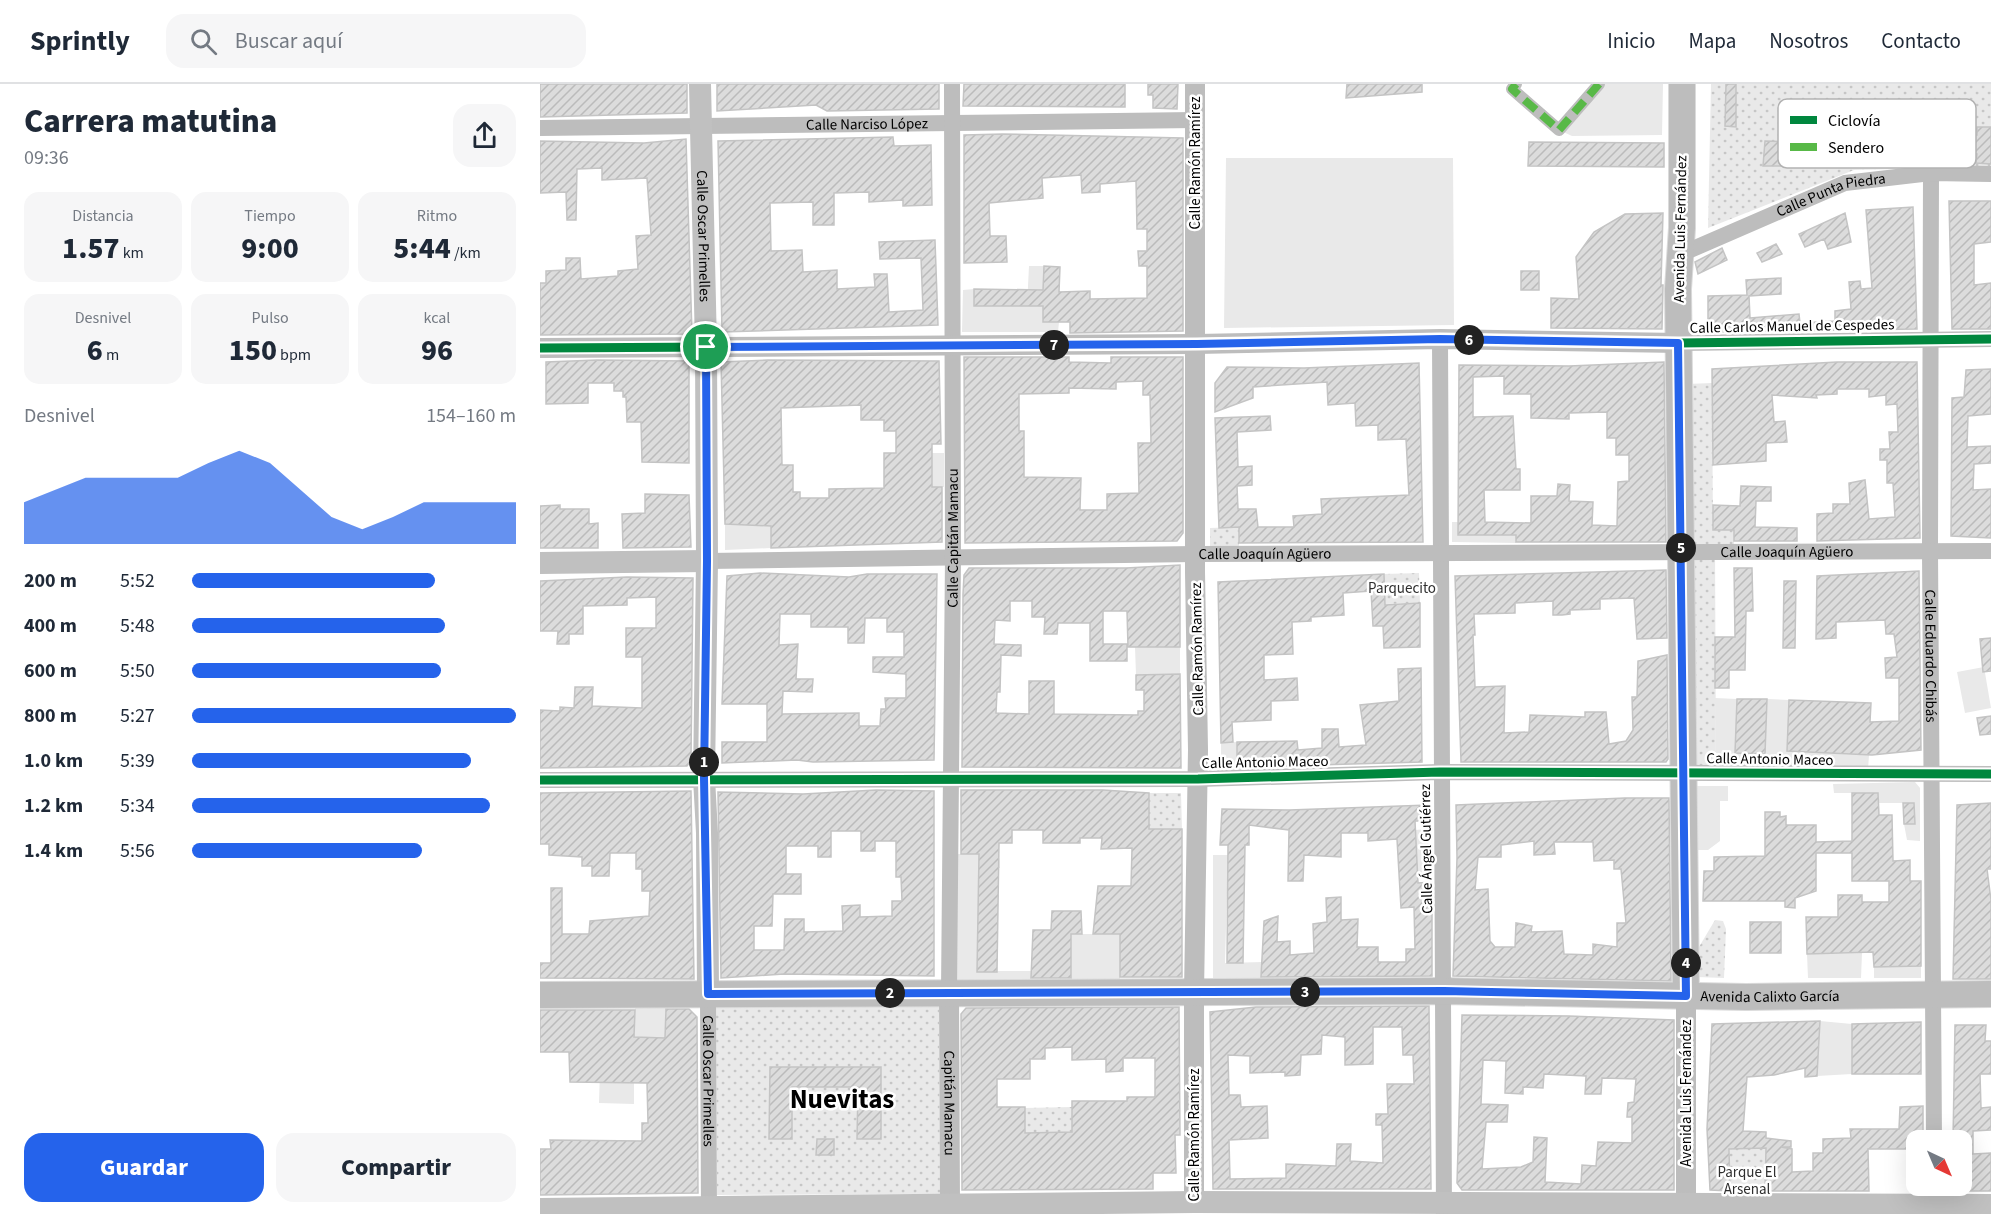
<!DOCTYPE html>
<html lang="es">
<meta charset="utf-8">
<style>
body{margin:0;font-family:"Source Sans 3",sans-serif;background:#f6f6f7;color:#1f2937;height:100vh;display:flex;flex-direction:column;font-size:22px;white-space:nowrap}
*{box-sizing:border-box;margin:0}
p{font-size:20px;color:#747a83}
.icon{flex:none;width:33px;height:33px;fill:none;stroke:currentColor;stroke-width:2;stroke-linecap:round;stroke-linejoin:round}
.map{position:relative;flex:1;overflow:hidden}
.panel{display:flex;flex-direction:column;background:#fff;width:540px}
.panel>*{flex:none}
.needle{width:39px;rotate:136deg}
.buttons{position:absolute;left:1366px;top:1046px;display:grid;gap:12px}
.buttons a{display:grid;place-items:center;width:66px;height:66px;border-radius:12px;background:#fff;box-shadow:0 6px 24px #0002;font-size:30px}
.pin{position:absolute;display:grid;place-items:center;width:51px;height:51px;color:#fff;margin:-26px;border:3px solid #fff;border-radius:50%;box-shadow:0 2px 6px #0007}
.km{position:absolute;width:30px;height:30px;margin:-15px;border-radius:50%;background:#222;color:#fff;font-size:16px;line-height:30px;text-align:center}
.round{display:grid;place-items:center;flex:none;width:63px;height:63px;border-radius:18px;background:#f6f6f7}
.head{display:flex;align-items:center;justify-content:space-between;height:102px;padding:0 24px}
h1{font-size:33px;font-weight:800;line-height:45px}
.figures{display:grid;grid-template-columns:repeat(3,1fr);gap:9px;height:102px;padding:6px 24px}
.figures div{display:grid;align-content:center;border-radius:15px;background:#f6f6f7;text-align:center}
.figures b{font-size:30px;font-weight:800}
.figures small{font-size:16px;font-weight:400}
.figures p{font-size:16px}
.chart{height:168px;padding:12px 24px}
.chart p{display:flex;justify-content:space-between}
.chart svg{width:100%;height:108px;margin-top:6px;fill:#2563eb;opacity:.7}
.action{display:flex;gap:12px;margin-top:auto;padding:12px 24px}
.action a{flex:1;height:69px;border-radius:18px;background:#2563eb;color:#fff;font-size:24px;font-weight:800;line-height:69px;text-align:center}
.action a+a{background:#f6f6f7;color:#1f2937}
ul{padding:0 24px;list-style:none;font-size:20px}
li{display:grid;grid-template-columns:96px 72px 1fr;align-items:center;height:45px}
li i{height:15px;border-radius:8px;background:#2563eb}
header{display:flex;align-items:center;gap:36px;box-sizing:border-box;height:84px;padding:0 30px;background:#fff;border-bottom:2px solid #e0e1e3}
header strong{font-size:28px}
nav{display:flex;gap:33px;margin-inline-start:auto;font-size:21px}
.search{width:420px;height:54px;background:#f6f6f7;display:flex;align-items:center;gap:15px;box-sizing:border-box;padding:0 21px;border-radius:18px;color:#747a83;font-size:22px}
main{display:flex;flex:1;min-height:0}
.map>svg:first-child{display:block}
.green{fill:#e9e9e9}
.park{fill:url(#park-dots)}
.building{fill:url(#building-hatch);stroke:#c4c4c4;stroke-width:1.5;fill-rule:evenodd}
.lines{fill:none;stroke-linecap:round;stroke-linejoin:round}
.primary-casing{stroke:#dbdbdb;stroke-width:28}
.pedestrian{stroke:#bdbdbd;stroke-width:12}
.minor{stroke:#bdbdbd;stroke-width:16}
.tertiary{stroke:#bdbdbd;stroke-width:20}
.secondary{stroke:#c0c0c0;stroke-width:22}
.primary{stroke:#bdbdbd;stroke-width:26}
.quiet{stroke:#58b947;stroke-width:8;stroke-dasharray:15 8;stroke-linecap:butt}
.cycleway-casing{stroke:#fff;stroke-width:13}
.cycleway{stroke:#00873e;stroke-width:9}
.route-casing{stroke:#fff;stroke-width:12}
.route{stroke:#2563eb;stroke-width:8}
.labels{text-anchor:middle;stroke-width:5;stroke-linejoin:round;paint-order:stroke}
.street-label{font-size:15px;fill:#000;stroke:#fff}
.park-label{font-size:15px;fill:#2e2e2e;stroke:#fff}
.town-label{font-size:27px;font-weight:bold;fill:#000;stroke:#fff}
.key{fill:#fff;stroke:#b2b2b2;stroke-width:1.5}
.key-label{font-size:16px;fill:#000}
</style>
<header>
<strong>Sprintly</strong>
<div class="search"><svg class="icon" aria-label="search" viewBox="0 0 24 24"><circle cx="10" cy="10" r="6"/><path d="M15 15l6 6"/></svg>Buscar aquí</div>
<nav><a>Inicio</a><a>Mapa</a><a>Nosotros</a><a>Contacto</a></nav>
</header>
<main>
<section class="panel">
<div class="head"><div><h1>Carrera matutina</h1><p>09:36</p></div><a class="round"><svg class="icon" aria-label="share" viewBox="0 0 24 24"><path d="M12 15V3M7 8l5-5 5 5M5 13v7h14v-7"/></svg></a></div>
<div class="figures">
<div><p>Distancia</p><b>1.57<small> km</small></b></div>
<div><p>Tiempo</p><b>9:00</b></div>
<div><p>Ritmo</p><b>5:44<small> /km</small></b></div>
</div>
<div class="figures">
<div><p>Desnivel</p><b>6<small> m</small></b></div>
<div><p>Pulso</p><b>150<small> bpm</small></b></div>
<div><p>kcal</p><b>96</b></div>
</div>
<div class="chart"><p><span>Desnivel</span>154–160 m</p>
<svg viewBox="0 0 160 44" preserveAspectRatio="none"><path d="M0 44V27L10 22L20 17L30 17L40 17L50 17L60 11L70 6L80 11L90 22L100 33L110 38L120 33L130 27L140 27L150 27L160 27V44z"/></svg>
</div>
<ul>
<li><b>200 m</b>5:52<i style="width:75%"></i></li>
<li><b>400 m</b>5:48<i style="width:78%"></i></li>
<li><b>600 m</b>5:50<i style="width:77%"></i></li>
<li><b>800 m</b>5:27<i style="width:100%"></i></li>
<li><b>1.0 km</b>5:39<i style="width:86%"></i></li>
<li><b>1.2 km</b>5:34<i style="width:92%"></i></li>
<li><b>1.4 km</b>5:56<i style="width:71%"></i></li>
</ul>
<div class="action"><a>Guardar</a><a>Compartir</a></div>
</section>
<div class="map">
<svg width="1451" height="1130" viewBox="0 0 1451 1130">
<defs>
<pattern id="park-dots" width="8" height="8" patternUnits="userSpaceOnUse" patternTransform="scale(1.5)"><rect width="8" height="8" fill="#e9e9e9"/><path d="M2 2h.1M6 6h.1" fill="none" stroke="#c6c6c6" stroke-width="1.8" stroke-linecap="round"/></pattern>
<pattern id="building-hatch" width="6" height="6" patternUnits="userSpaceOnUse" patternTransform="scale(1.5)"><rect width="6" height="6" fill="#dcdcdc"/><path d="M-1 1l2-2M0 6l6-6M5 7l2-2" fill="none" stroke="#bbb"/></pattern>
</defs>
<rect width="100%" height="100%" fill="#fff"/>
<path class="green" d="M1059,0H1123L1122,51L1032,52L1019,46Z
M686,74H913L914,241L684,244Z
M489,182H504L503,237L519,238L518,248H422L423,206L434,205V222H487Z
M392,369H404V403L344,404L392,388Z
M912,438H918L919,451H976V459L912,458Z
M185,440L231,441V464L185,466Z
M595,563H640V590L596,591Z
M1444,583L1451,624L1425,629L1417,588Z
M1175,614L1197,615L1195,668L1227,615L1249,616L1247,667L1277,668L1297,618L1296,670L1329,671L1328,686L1176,685Z
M697,658V678L742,677V687L681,688V659Z
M1375,698L1380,704V757L1367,756L1364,740H1375L1374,719H1339L1338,709H1294L1293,700Z
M1154,702H1188V717H1180V757L1168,766H1156Z
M888,745L890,790H877L875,746Z
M416,770H459L460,784L440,785L437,887H492L490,903L416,902Z
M673,771H688L685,879L723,878L721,904L673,906Z
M531,850H580V899H531Z
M1347,860L1381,882V894H1334V883H1348Z
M1322,869L1321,894H1268L1267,870Z
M95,924H126L125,954L94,953Z
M1280,937L1312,940V990L1277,992Z
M60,987L67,999H94V1020L59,1019Z"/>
<path class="park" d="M1171,0H1451V83L1314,86L1168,144Z
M1172,299L1173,446H1194V460L1175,461L1176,685H1149L1147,300Z
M699,443V463L670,464V444Z
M879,489L880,519L845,520L844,490Z
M609,709H641L642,745H609Z
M1175,836L1183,837L1186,845L1184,894L1157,893L1159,863Z
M399,918L400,1110L177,1111L176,919Z
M532,1023V1048L477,1049L485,1024Z
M1226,1064L1225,1118L1190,1109V1065Z"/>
<path class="building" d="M0,0H147V29L0,33Z
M177,0H399V25L287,27L276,21L177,27Z
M424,0H585V23L423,22Z
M608,0H638L637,25L613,24V11H608Z
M807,0H882V8L806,14Z
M1186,0H1196V43L1185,42Z
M1384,43H1403V50L1437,51V43H1451V80L1436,79L1437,70L1384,67Z
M463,50L643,54V247L530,249V238H503V222H434V205L503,206L504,182L520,183L519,208L550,207V215L607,214V182H599L598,167H607V145H597L596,97L560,100V108L542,109L541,91L502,94L503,114L449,119L450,152H466L467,178L424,179V51Z
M353,53L354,62L391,61L392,121L363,122V116L329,118V108L294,109V141H273V118L230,119L231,167L262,166L263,188L297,186V205L335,203L334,190H347L349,228L383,226L381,174L340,175L339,158L395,156L398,241L182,248L178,57Z
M146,55L152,250L0,251V199H6V187L26,186V174H40L41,195L78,192V187L98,185L96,152L111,151L107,94L62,96V84L37,85L36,136H27L26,108L0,109V57L104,59Z
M1225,57L1261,58L1260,82H1223Z
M989,58L1124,59V83L988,82Z
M1409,117H1451V158L1434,160V201L1451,199V245H1412Z
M1373,123L1377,245L1168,248V212L1207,211L1206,196L1241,194V210L1209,212L1210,234L1259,230L1260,239L1295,237V227L1311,225L1309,198L1320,197L1321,205L1332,204L1326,126Z
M1123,129L1121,201H1123L1122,245L1011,244V214L1039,215L1036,173L1054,148L1085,130Z
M1305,129L1311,158L1288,165L1284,155L1265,163L1259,150Z
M1236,160L1242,170L1222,178L1217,169Z
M1182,164L1187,176L1158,190L1155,178Z
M981,187H999V206H981Z
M424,273H529V278L571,279V273H643V449L637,457L425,459ZM603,297V311H610L611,359H598L599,409L567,410V426H540L541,394L484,393V347H479V310L529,309V304L576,305V298Z
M57,276L149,277V379L102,378L101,338H87L86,313H83V307H74V299H48V319L6,320V278Z
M228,276L399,277L401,360H392V403H402V458L231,464V442L185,440L181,278ZM321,321V336H344V347H356V369H344V404L289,405V414H260V408H253V381H242L241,324Z
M1124,278L1126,458H976V451H918L919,281L1029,282ZM964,292V310H991V334L1029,335V329L1067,328V354H1076V371H1089V397L1078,398L1077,442L1052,441L1053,418L1029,417L1030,401L1018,400L1017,412H991V439L945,438L944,406H980V385H976L973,332L933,333V293Z
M1297,278H1377L1380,454L1277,457V430L1293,429V420H1310L1309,399L1325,396L1329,435L1355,433L1353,399H1347V376H1340V365H1350L1349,348H1358L1357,320L1346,321V311L1329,313V305H1297V310L1276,311L1277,314L1232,311L1234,338L1245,337L1247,358L1226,359V377L1173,381L1172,285Z
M879,279L883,458L699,459V443L679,444L675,334L730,332L731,346L697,348L698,383L712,382V401L697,402L698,425H716L718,443H754L753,432L782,430L781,415L869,411L866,355L838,356V341L816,342L815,319L788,321L787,298L713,303V314L675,328V299L687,283L764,284Z
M1451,285V330L1428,332L1427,363L1451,362V379L1434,380L1433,406L1451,405V454L1411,452L1412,314L1424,313L1426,286Z
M1201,402L1231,403V417H1216L1215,443L1257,444V457H1194V446H1173V421L1200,422Z
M105,410L149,411L151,463L83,464L82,430L105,429Z
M20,421V425H49V440L58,439V464H0V422Z
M640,481V563H588L587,527H563V560H587V577H550V539H518L517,550H504L505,533H492V517H470V537L455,536L454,560L481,561V572L461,571L460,608H457L456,629L489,630V597H514V630L598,631V627H604V606H596V591L640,590L641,684L422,683L423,510L424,491L429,484H586Z
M1194,484H1212L1213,527H1206L1205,586H1189V604H1175V553H1195Z
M1126,486L1127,554L1097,555L1094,514L1060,515V525L1030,526V530L1022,531H1013V517L975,519V529L934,530L935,551H933L935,603L965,602L964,649L989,648L990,631L1045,633V628H1066L1069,660L1086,657L1093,646L1092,613H1097L1098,577L1127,571L1128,675L1126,678H921L915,492Z
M1379,487L1381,666L1332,671L1247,667L1249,616L1331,619L1330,638L1359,637V594H1346L1345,574L1357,573L1354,550H1346L1345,536L1296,538V554L1276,555L1277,492Z
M220,489L309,493L327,490H397L394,676L273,678L257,676L182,679V658H227V620H182L187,492ZM240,530H271V543H308V559H324L325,534H347V548H364V573H333V588L366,590V614H345L346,625H341L340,642H319V629L242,630L243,607L272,608L273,595H256L258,560L239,561Z
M844,490L845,521L880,519V563L844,564L843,542H833L831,507L803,509L804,531L771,533V537L752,538L753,570L724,571V596L757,594L758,616L731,617V636L692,638L693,658L681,659L678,498Z
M87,493L153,494L151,676L147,682L0,684V626L20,627V623L34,624L35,603H53L52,622L102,624V573H86V544H116V513L87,514V521L43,522V550H29V560H17L18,547H0V497Z
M1244,497H1256L1255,564H1243Z
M1451,554V587L1443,588L1440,555Z
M881,584L882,678L742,682L741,677L697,678V658L757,657L758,666L782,664V645H798L799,663L826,661L820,621L859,617L858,585Z
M1197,615H1227L1225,670L1195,669Z
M1451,632V650L1440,651L1437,634Z
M336,706L394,707V892L244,890L181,894L178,708L263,710ZM291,747H321V767H335V757H356V793H361L362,817H352V832L320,833V821L302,822L303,847L264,848V835H245L244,866H214V842H232L233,810H261V790H246V762H278V773H291Z
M421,706H563L609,709V745H642V893H580V850H553L558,802H591L592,764L561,765L562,754H540V759H503V746H472V759H459L457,888H437L439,770H421Z
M151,707L154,895L0,894V879H11V804H22V850H49L50,837L109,832L110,807H102V785H96V769H70L69,792H52V782H42V773L9,771V760H0V709Z
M1312,709H1338L1339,731H1352L1353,777L1370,776V797H1381V882L1334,883L1333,868L1267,870L1266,833H1298V811H1322V818H1349V797H1312V769H1276V807L1255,814V824L1245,823V817H1163L1164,787H1174V773L1225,772V728H1240V733L1246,732V741H1276V758L1312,757Z
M1085,714H1129L1131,897L913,892L917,774L916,721ZM994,757V771L1015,770L1014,758H1053L1054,777L1074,776V785H1081L1086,839H1077V863L1053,860V871L1024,870L1022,847L991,848L992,842L976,839L975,863H955L950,857L948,805L935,806L938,773H961V761Z
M1363,719H1374L1375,740H1364Z
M1451,719V785H1447L1451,816V895H1413L1417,721Z
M888,721L889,737H875L878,799L892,798V892L721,893L724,837L738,832L737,858L750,857V871L774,869L773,840L787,838L786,814L801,813V836L818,835L817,863H838V878H866V865H875L874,823L861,824L857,755L828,757V749H801V773L764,771L763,797H748L749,746L709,741V761H705L703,879H687L688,761H680L682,725L749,726Z
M512,827H541L542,850H531V894H491L493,846H511Z
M1210,838H1241V869H1210Z
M889,922L891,1105H673L670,928L716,923ZM833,943H862L863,971H873L874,1000H847L848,1030H836V1041H842L843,1079L810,1077L811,1060H797L796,1082L746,1080V1094L690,1095L689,1056L728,1054L727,1022L701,1023L700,1011H689L688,971L710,972V989L745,988V992L760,991L761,971L781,970L782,951L805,953V981L833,980Z
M639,923L640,1051H635L636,1089H613V1105L422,1106L421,930L426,924ZM532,963V976L566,975V988L583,987V974H615V1013H587V1017H532V1048L485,1049V1023H457V995H490V975H505V964Z
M126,925H149L157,933L158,1109L0,1111V1065H11L10,1056L102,1057V1039H108L107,999L30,998L29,968H0V926H95L94,953L125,954Z
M922,931L1029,932L1134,936V1106H922L917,1099ZM943,976L966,977L965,1009L983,1010V1003L1003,1004L1004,990L1046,992L1045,1010H1061L1062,994L1096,995L1094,1018L1088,1019L1087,1033H1092V1059L1058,1058L1056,1082L1042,1081L1041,1100L1005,1098L1007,1054L994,1053L993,1078L981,1083L942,1085L946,1038H967L968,1021L941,1020Z
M1280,937L1277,992L1265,993V984L1234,991L1207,993L1203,1047L1226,1048V1054L1251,1057V1063H1241L1252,1065V1088L1273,1087V1069H1283V1055L1311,1054L1310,1045H1359L1360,1023L1383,1022V1056H1377V1065H1328L1329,1107H1225L1226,1064L1189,1065L1190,1107L1170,1106L1167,1045L1172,940Z
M1381,938V990H1312V940Z
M1415,941H1446L1445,957H1451V990H1440L1441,1024L1451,1023V1046L1433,1047V1070L1451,1069V1107H1413V1101H1422V1056H1413Z
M230,983H341V1055H317L318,1003H252V1055H229Z
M277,1055H294V1071H276Z"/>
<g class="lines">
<g class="primary-casing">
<g id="primary">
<path d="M1142,0V144L1138,205L1146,912"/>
<path id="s9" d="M0,911L904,907L1206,913L1451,910"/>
</g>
</g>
<path class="pedestrian" d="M976,0L972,5L1019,46L1059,0"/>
<g class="minor">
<path id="s1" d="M0,44L655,36"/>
<path id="s2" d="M1391,89L1390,468L1394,1056"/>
<path id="s3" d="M1141,170L1305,99L1391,89L1451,90"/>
<path d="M900,255L904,1130"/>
<path d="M1139,259L1451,255"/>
<path id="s4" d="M167,477L655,470L1451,467"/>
<path d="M0,696L658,695L900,688L1451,690"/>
<path id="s5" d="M409,908L413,473L412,0"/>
<path id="s6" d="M168,910L169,1130"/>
<path d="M1395,1101L1396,1130"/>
</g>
<g class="tertiary">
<path d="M0,264L657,260L900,255L1139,259"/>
<path id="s7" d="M409,908L410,1120"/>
<path d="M654,1118V909L658,666L655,488V0"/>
<path d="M1146,1130V912"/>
</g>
<g class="secondary">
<path id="s8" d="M160,0L166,263L167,477L164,694L167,749L168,910"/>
<path d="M0,479L167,477"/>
<path d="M0,1125L654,1118L1451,1121"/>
</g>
<use href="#primary" class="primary"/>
<path class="quiet" d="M976,0L972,5L1019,46L1059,0"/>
<g class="cycleway-casing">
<path id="cycleway" d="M0,264L657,260L900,255L1139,259L1451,255
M0,696L658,695L900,688L1451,690"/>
</g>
<use href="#cycleway" class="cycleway"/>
</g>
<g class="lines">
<g class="route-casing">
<path id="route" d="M900,255L1138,259L1146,912L904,907L168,910L164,694L167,477L166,263L657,260Z"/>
</g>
<use href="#route" class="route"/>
</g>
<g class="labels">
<g class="street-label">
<text dy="5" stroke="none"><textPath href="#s1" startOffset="327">Calle Narciso López</textPath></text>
<text transform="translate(655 79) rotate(-90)" y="5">Calle Ramón Ramírez</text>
<text dy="5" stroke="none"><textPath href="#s3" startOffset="162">Calle Punta Piedra</textPath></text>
<text transform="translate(1140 145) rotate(-89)" y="5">Avenida Luis Fernández</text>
<text dy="5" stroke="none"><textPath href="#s8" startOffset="152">Calle Oscar Primelles</textPath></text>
<text transform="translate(1252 242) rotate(-1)" y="5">Calle Carlos Manuel de Cespedes</text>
<text dy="5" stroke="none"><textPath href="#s5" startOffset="454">Calle Capitán Mamacu</textPath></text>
<text dy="5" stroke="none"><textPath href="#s4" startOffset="1080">Calle Joaquín Agüero</textPath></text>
<text dy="5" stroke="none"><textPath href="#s4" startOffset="558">Calle Joaquín Agüero</textPath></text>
<text transform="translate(657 565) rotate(-91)" y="5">Calle Ramón Ramírez</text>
<text dy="5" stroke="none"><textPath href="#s2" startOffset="483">Calle Eduardo Chibás</textPath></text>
<text transform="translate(1230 675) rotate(1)" y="5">Calle Antonio Maceo</text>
<text transform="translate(725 678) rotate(-1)" y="5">Calle Antonio Maceo</text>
<text transform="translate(886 765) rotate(-91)" y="5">Calle Ángel Gutiérrez</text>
<text dy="5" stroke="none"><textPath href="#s9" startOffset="1230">Avenida Calixto García</textPath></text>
<text dy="5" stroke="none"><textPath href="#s6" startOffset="87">Calle Oscar Primelles</textPath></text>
<text transform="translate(1146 1009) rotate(-90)" y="5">Avenida Luis Fernández</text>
<text dy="5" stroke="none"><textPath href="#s7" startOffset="111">Capitán Mamacu</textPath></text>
<text transform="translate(654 1051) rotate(-90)" y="5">Calle Ramón Ramírez</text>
</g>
<g class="park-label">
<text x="862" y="509">Parquecito</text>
<text x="1207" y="1093">Parque El<tspan x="1207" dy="17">Arsenal</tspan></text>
</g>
<g class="town-label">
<text x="302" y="1024">Nuevitas</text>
</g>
</g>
<rect x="1238" y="15" width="198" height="69" rx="9" class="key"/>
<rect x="1250" y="32" width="27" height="8" fill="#00873e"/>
<rect x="1250" y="59" width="27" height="8" fill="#58b947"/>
<g class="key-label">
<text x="1288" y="42">Ciclovía</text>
<text x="1288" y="69">Sendero</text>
</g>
</svg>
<div class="buttons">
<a><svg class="needle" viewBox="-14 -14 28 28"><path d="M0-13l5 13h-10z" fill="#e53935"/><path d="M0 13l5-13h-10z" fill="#747a83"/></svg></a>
</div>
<div class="pin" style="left:166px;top:263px;background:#1e9e55"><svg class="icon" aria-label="arrive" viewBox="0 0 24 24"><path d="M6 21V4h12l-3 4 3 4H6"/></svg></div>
<b class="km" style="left:164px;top:678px">1</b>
<b class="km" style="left:350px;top:909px">2</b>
<b class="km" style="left:765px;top:908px">3</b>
<b class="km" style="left:1146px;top:879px">4</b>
<b class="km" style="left:1141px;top:464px">5</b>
<b class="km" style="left:929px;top:256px">6</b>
<b class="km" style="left:514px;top:261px">7</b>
</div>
</main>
